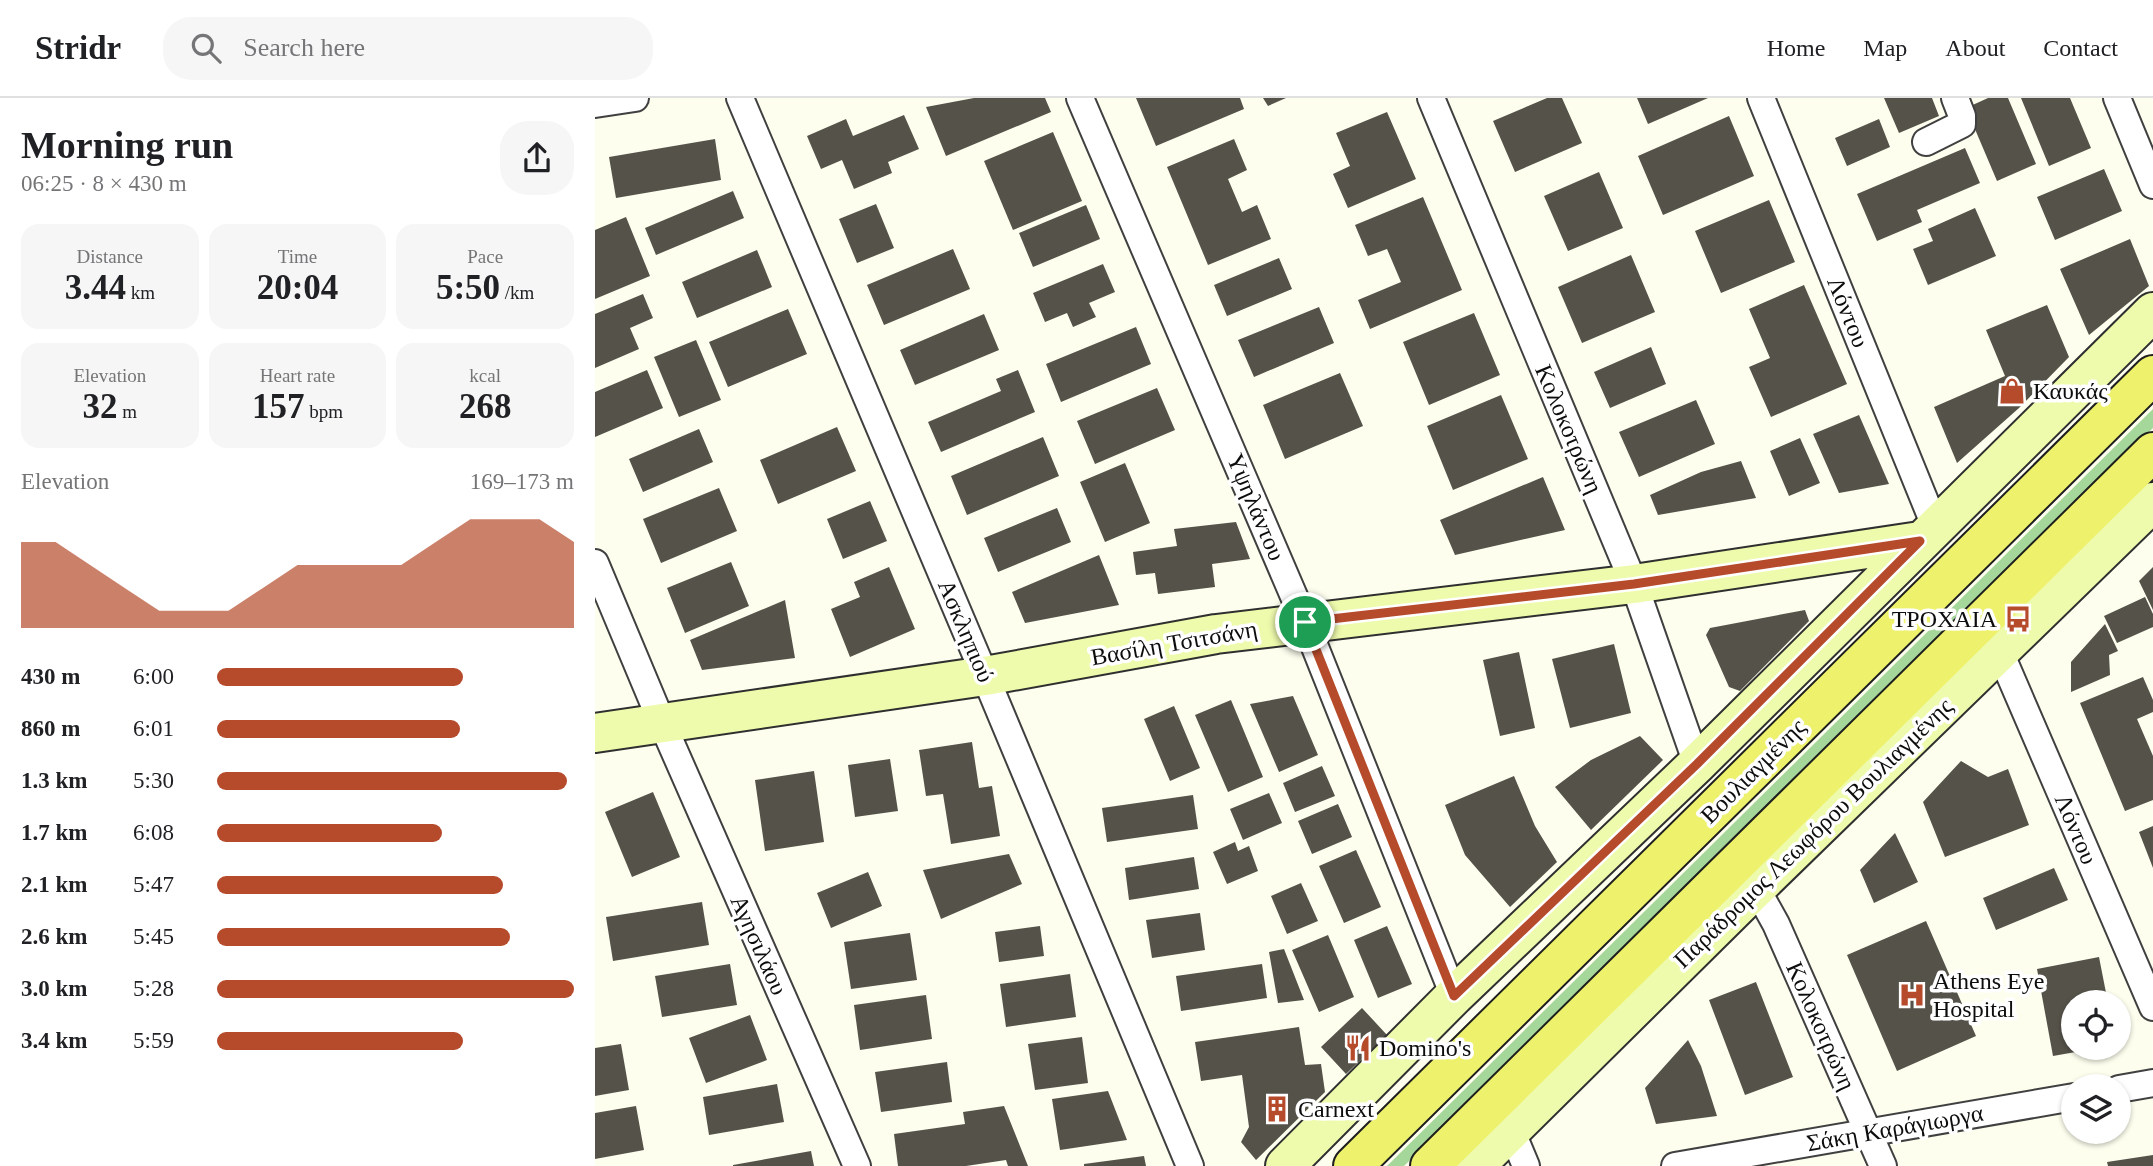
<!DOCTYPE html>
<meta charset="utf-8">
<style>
body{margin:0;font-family:Georgia,serif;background:#f6f6f6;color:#202124;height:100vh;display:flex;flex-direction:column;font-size:26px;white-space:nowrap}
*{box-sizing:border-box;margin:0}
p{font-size:23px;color:#757577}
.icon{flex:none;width:38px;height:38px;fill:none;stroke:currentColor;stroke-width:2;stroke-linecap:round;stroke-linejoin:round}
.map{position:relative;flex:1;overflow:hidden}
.sheet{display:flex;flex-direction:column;background:#fff;width:595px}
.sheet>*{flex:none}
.controls{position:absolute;left:1466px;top:892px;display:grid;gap:14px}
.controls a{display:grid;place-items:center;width:70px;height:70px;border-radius:50%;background:#fff;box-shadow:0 2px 5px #0004;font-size:35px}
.pin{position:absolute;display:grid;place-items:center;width:60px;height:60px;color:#fff;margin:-30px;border:4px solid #fff;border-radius:50%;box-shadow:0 2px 7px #0007}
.round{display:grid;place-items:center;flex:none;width:74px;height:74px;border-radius:28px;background:#f6f6f6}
.headline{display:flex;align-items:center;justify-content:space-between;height:119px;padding:0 21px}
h1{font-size:38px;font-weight:600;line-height:52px}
.metrics{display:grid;grid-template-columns:repeat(3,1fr);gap:10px;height:119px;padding:7px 21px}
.metrics div{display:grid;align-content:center;border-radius:18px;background:#f6f6f6;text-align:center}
.metrics b{font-size:35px;font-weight:600}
.metrics small{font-size:19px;font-weight:400}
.metrics p{font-size:19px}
.chart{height:196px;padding:14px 21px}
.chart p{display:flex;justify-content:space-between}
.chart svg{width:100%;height:126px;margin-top:7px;fill:#b64b2c;opacity:.7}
ul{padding:0 21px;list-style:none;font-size:23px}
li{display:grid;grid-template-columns:112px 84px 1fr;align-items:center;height:52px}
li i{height:18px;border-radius:9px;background:#b64b2c}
header{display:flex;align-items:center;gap:42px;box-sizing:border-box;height:98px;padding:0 35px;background:#fff;border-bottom:2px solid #e0e0e0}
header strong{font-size:33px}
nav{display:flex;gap:38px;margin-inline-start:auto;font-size:24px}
.search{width:490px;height:63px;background:#f6f6f6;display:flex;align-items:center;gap:18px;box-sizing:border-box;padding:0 24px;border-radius:28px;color:#757577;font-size:26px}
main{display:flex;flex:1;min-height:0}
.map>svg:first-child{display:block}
.forest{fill:#a5d79a}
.building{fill:#55524a}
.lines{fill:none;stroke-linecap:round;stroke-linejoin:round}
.street-casing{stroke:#404040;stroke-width:30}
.secondary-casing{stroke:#2f2f2f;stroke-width:42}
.primary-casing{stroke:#1e1e1e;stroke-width:42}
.street{stroke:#fff;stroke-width:26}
.secondary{stroke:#eefbad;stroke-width:38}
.primary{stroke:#eef16b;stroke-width:38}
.route-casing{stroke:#fff;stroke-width:14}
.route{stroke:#b64b2c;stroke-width:9}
.labels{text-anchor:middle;stroke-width:7;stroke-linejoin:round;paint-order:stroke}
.street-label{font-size:24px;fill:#0d0d0d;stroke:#fff}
.poi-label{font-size:24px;fill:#0d0d0d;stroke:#fff;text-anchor:start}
</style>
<header>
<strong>Stridr</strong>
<div class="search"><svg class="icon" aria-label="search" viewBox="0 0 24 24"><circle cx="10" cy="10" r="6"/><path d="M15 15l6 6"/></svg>Search here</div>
<nav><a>Home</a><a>Map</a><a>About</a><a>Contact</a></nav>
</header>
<main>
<section class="sheet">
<div class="headline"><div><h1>Morning run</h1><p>06:25 · 8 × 430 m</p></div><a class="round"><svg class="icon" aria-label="share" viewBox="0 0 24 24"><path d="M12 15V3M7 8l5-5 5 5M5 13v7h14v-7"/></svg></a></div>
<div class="metrics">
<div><p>Distance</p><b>3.44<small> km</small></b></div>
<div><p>Time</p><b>20:04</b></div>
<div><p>Pace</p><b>5:50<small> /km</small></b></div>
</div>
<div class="metrics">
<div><p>Elevation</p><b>32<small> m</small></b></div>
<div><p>Heart rate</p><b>157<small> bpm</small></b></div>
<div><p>kcal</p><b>268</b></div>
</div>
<div class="chart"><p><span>Elevation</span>169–173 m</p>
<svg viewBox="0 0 160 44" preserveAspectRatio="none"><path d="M0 44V14L10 14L20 22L30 30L40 38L50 38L60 38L70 30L80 22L90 22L100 22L110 22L120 14L130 6L140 6L150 6L160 14V44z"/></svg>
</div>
<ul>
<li><b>430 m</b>6:00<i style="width:69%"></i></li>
<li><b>860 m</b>6:01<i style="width:68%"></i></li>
<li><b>1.3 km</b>5:30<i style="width:98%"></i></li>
<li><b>1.7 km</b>6:08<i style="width:63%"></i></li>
<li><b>2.1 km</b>5:47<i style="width:80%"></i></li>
<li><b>2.6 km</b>5:45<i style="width:82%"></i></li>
<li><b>3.0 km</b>5:28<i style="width:100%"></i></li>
<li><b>3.4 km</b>5:59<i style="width:69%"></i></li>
</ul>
</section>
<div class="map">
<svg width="1558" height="1068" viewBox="0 0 1558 1068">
<rect width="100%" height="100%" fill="#fdfeee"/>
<path class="forest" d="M1558,311V330L809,1068H792Z"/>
<path class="building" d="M379,0H450L456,14L351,58L331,9Z
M541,0H645L649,11L561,48Z
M668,0H691L673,8Z
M952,0H967L987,45L920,74L898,23Z
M1042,0H1113L1053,26Z
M1289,0H1337L1344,18L1304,35Z
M1393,0H1413L1441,66L1402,83L1371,10Z
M1426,0H1475L1496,50L1454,68Z
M792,14L821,81L753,110L738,76L755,68L741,35Z
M309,17L324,51L293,64L297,75L259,91L247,62L226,71L212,38L251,21L258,38Z
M1134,18L1159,78L1068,117L1043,58Z
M1284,21L1295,49L1252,68L1240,40Z
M458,34L487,103L418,132L389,63Z
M120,41L126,82L21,100L14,59Z
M639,41L652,72L633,81L647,114L662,107L676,141L613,167L572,69Z
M1370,50L1385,85L1322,112L1327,124L1282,143L1262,96Z
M1509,71L1527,113L1460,142L1442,99Z
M1004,74L1028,130L973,153L949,98Z
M138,93L149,120L61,157L50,130Z
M828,99L867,192L775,231L763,202L806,184L792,151L773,158L760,127Z
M1174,102L1200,164L1126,195L1100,133Z
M281,106L299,150L262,165L244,121Z
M491,107L505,141L438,169L424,135Z
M1380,110L1401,158L1333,187L1318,151L1338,143L1333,131Z
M31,119L55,178L0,201V132Z
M1535,141L1554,188L1494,237L1465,171Z
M358,151L375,191L289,227L272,187Z
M162,152L177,189L102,220L87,184Z
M1036,157L1060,214L987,245L963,189Z
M684,160L697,191L632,218L619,187Z
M508,166L520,194L494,205L501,219L478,229L472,215L450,224L438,195Z
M1209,187L1252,286L1176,319L1154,269L1175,260L1154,211Z
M48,196L58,220L35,230L44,251L0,270V216Z
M1452,207L1474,259L1424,310L1362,365L1339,309L1410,278L1391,232Z
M724,209L739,245L659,279L643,242Z
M193,211L212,256L133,289L114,244Z
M879,215L905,277L834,307L808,244Z
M389,216L404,252L320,287L305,252Z
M541,229L556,266L466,304L451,266Z
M101,242L126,302L84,319L59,259Z
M1056,249L1071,286L1015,310L999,274Z
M52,272L68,310L0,339V294Z
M423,272L440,314L346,354L333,324L406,293L401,281Z
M745,275L768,328L690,361L668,307Z
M562,290L580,332L500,366L482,323Z
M906,297L933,361L858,392L832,328Z
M1101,302L1120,346L1044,379L1024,334Z
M1264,317L1294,386L1244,395L1218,336Z
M242,329L261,373L183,406L165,362Z
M104,331L118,364L48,394L34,361Z
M448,339L464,378L372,417L356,378Z
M1205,340L1225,385L1194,398L1175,353Z
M1146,363L1161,400L1063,417L1055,397L1106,374Z
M530,365L555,425L510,444L485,384Z
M948,379L970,432L860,457L845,422Z
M124,390L142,433L66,465L48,421Z
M275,403L292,443L248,461L232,421Z
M462,410L476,444L403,474L389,440Z
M641,424L655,461L617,466L620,489L563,496L560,475L541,477L538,454L582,448L579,431Z
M504,457L524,507L430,525L417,494Z
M136,464L154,508L90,535L72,490Z
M294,469L320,531L255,559L236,511L265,499L259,484Z
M1558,469V512L1544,483Z
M1550,499L1558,516V529L1522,545L1509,518Z
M190,502L200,560L107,572L95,542Z
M1210,512L1214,523L1145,593L1134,589L1111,537L1115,530Z
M1510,526L1523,553L1514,557L1515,577L1476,594V564Z
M1019,546L1036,615L975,630L957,561Z
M924,554L940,630L905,638L888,562Z
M1548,579L1558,602V614L1542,621L1558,658V702L1530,713L1485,605Z
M698,598L723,657L684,674L655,606Z
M636,602L668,679L633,694L600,617Z
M579,608L605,670L575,683L549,621Z
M1045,638L1068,662L996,732L960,689L996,662Z
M377,644L384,690L397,688L405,738L356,746L348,696L331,698L324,652Z
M295,661L303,713L260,719L253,667Z
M1366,663L1393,679L1413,671L1434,727L1350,759L1328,704Z
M727,668L740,698L700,714L688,685Z
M219,673L229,744L170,753L160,682Z
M919,678L940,728L962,764L915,809L870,757L850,707Z
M58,694L85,759L37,779L10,714Z
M674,695L687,725L648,742L635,711Z
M598,697L603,731L512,744L507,710Z
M743,706L757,739L717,756L703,723Z
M1558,728V770L1544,734Z
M1300,735L1323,784L1279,805L1265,772Z
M640,744L643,753L654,748L663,773L632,786L618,754Z
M761,752L786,809L749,825L724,768Z
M414,756L427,786L346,821L328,772Z
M599,759L604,791L534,802L530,770Z
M1459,770L1473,802L1401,832L1388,800Z
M273,774L287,808L236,830L222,795Z
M706,785L723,823L692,836L676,798Z
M107,804L114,847L18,863L11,819Z
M605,815L610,852L557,860L551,822Z
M1331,823L1381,938L1302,973L1252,857Z
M445,828L449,858L404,864L400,834Z
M792,828L817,886L783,900L759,842Z
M315,835L322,882L256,891L249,844Z
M733,837L759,899L724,914L697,852Z
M689,851L709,902L683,905L674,854Z
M1504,859L1513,905H1479V950L1492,952L1458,958L1442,871Z
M135,866L142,907L67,919L60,878Z
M667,866L672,900L586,913L581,878Z
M475,876L481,919L411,929L405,886Z
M1161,884L1198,979L1150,997L1114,902Z
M331,897L337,941L265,952L259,907Z
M767,910L792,937L751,976L726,949Z
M155,917L172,962L111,985L94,940Z
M704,929L710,967L726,966L730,994L661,1062L646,1044L654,1029L647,977L606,983L600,944Z
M487,939L493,985L440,992L433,946Z
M1093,942L1106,968L1122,1018L1061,1026L1050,990Z
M26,946L34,992L0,998V950Z
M352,964L357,1004L286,1014L280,974Z
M182,986L189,1024L114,1037L108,999Z
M513,993L532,1042L465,1052L457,1001Z
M41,1008L49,1052L0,1061V1015Z
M409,1008L433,1068H413L411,1062L371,1068H303L299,1036L370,1026L368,1014Z
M216,1053L219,1068H138V1067Z
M1558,1057V1068H1513L1512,1064Z
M549,1058L551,1068H489V1066Z"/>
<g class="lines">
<g class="street-casing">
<path id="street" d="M145,0L390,578L595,1068
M485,0L710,524L859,898
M836,0L1039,486L1102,666
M1166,0L1340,428
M1522,0L1558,87
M0,6L40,0
M1331,44L1367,26V18L1360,0
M0,465L67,625L262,1068
M1404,552L1558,909
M1161,790L1181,826L1288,1068
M1524,991L1558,985
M916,1032L931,1068
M1080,1068L1479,999"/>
</g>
<g class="secondary-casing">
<path id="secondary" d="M0,635L390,578L621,536L1039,486L1325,443
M690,1068L859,898L1102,666L1558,214
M880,1068L1161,790L1558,404"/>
</g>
<g class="primary-casing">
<path id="primary" d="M758,1068L1558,277
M835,1068L1558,354"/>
</g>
<use href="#street" class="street"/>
<use href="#secondary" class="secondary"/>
<use href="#primary" class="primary"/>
</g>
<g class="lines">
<g class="route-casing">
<path id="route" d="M1325,443L1102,666L859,898L710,524L1039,486Z"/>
</g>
<use href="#route" class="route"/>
</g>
<defs>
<g id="shop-bare" transform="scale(2.1)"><path d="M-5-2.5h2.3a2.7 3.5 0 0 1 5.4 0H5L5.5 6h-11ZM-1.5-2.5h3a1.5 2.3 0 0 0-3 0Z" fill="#b64b2c" stroke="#fff" stroke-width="2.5" paint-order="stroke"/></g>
<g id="bus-bare" transform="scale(2.1)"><path d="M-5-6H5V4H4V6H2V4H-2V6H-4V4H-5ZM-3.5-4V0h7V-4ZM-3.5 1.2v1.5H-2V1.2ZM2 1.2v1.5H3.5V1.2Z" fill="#b64b2c" stroke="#fff" stroke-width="2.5" paint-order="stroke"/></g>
<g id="hospital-bare" transform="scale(2.1)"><path d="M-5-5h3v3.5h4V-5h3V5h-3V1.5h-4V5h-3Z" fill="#b64b2c" stroke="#fff" stroke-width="2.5" paint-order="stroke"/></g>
<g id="restaurant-bare" transform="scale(2.1)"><path d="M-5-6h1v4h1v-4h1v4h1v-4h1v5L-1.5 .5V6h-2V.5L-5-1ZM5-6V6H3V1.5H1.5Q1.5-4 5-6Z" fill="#b64b2c" stroke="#fff" stroke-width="2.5" paint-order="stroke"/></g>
<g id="building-bare" transform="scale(2.1)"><path d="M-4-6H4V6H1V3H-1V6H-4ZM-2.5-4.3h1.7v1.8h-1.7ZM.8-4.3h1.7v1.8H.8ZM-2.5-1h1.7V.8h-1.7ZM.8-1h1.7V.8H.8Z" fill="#b64b2c" stroke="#fff" stroke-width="2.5" paint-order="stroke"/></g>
</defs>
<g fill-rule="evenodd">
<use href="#shop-bare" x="1417" y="293"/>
<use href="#bus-bare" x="1423" y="521"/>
<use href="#hospital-bare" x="1317" y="897"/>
<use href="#restaurant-bare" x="763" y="950"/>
<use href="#building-bare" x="682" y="1011"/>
</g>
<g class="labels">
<g class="street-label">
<text transform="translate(1253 214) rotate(68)" y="8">Λόντου</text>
<text transform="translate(974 331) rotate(67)" y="8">Κολοκοτρώνη</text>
<text transform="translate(661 409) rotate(67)" y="8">Υψηλάντου</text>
<text transform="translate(371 533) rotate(67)" y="8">Ασκληπιού</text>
<text transform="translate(579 545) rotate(-10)" y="8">Βασίλη Τσιτσάνη</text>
<text transform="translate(1158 673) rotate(-45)" y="8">Βουλιαγμένης</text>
<text transform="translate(1481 731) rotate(67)" y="8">Λόντου</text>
<text transform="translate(1218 735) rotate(-44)" y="8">Παράδρομος Λεωφόρου Βουλιαγμένης</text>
<text transform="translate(164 847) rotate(66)" y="8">Αγησιλάου</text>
<text transform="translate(1226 928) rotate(66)" y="8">Κολοκοτρώνη</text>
<text transform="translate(1300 1030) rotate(-10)" y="8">Σάκη Καράγιωργα</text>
</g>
<g class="poi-label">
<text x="1438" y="301">Καυκάς</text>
<text x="1402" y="529" text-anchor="end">ΤΡΟΧΑΙΑ</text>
<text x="1338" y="891">Athens Eye<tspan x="1338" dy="28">Hospital</tspan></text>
<text x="784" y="958">Domino's</text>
<text x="703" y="1019">Carnext</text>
</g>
</g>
</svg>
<div class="controls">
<a><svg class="icon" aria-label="locate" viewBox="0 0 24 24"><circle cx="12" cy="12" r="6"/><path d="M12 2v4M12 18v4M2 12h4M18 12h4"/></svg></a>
<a><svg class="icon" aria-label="layers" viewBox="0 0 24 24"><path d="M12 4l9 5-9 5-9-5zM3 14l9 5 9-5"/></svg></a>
</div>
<div class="pin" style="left:710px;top:524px;background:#1e9e55"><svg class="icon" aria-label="arrive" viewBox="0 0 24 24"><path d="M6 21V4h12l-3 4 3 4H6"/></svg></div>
</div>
</main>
